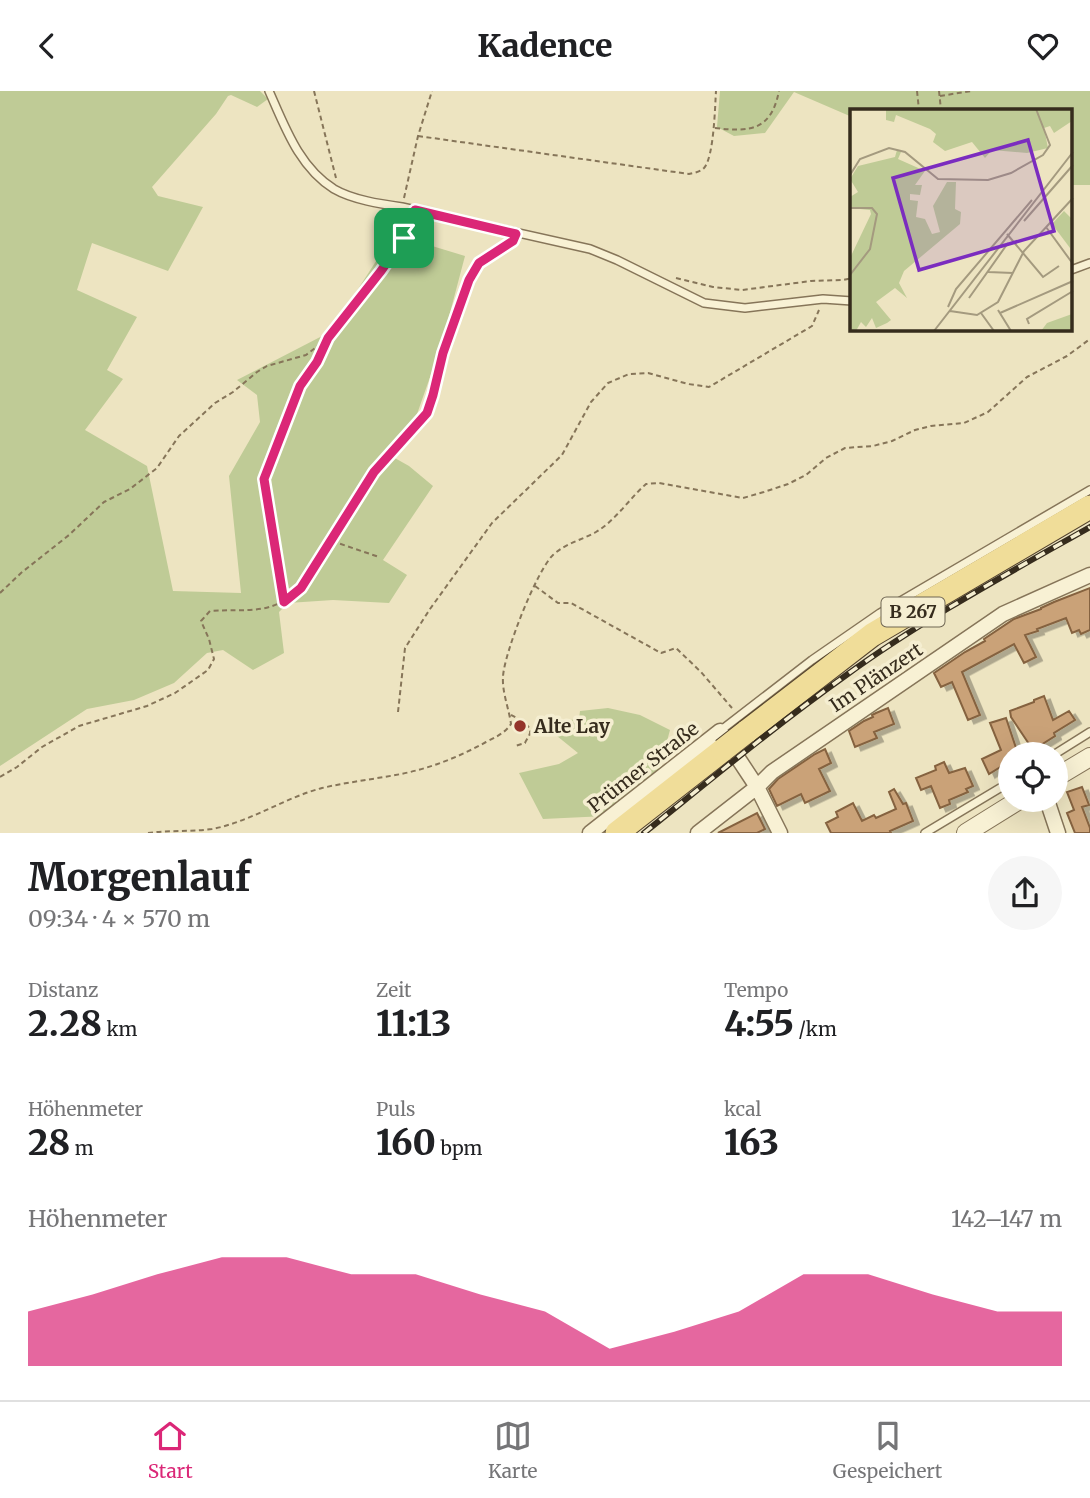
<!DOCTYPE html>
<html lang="de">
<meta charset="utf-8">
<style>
body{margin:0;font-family:Merriweather,serif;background:#f6f6f6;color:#202124;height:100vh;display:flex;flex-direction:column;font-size:26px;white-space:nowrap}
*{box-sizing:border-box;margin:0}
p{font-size:23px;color:#757577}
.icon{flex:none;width:38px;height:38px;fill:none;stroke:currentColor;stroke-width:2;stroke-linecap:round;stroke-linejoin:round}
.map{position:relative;height:742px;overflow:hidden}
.drawer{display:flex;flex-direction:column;background:#fff;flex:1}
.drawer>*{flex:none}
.tools{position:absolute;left:998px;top:651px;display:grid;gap:14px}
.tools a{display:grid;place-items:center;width:70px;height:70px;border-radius:50%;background:#fff;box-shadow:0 7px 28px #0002;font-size:35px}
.pin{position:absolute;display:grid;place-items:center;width:60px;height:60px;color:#fff;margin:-30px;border-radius:14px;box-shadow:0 4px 10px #0006}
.round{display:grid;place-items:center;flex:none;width:74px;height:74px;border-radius:37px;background:#f6f6f6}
.headline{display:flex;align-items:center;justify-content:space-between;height:119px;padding:0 28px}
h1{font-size:38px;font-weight:800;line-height:52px}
.figures{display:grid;grid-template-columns:repeat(3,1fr);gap:10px;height:119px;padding:7px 28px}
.figures div{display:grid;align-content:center}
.figures b{font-size:35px;font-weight:800}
.figures small{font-size:19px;font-weight:400}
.figures p{font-size:19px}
.chart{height:196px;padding:14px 28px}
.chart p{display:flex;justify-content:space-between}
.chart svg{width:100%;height:126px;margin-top:7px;fill:#db2777;opacity:.7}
header{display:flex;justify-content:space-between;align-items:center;height:91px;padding:0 28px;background:#fff;font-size:32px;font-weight:800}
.dock{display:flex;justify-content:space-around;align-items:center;height:98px;border-top:2px solid #e0e0e0;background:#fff;font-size:19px;color:#757577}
.dock a{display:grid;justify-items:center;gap:4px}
.dock .current{color:#db2777}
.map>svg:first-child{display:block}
.green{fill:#bfcb96}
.building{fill:#caa278;stroke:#85623f;stroke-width:2;filter:url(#shadow)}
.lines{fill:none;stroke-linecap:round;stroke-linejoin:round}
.service-casing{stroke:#867559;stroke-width:10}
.minor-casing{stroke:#867559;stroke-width:17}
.tertiary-casing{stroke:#867559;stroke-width:20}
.primary-casing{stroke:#54432d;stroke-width:25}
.path{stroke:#867559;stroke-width:2;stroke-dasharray:5 3.5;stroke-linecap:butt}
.service{stroke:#f8f1d4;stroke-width:7}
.minor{stroke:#f8f1d4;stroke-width:14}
.tertiary{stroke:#f8f1d4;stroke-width:18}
.primary{stroke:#f0dd99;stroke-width:23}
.rail-casing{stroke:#362c1d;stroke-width:6}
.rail{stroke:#f5eed1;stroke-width:3.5;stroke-dasharray:10;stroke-linecap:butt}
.primary-bridge-casing{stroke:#54432d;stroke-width:25;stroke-linecap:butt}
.primary-bridge{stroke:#f0dd99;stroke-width:23}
.route-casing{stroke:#fff;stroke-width:14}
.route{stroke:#db2777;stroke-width:9}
.poi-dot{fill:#94342a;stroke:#f5eed1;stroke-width:2.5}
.labels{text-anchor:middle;stroke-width:7;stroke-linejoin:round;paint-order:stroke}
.shield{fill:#f5eed1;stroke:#6f6653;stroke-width:2}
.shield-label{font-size:18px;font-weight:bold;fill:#362c1d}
.street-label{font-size:19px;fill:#362c1d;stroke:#f5eed1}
.poi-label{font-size:19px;font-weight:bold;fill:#362c1d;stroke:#f5eed1;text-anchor:start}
.inset-road{fill:none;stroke:#a49a7f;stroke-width:2}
.view{fill:#7b2cbf;fill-opacity:0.15;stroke:#7b2cbf;stroke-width:3.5}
.inset-edge{fill:none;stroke:#362c1d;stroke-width:3.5}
</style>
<header><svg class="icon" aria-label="back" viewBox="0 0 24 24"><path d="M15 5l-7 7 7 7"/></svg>Kadence<svg class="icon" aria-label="heart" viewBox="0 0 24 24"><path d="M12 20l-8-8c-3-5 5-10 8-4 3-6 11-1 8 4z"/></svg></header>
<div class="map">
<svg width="1090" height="742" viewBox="0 0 1090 742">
<defs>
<filter id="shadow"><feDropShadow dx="6" dy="3.5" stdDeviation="0" flood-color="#0004"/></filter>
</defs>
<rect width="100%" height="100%" fill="#ede4c1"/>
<path class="green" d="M0,0H260L268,8L257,16L231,4L228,5L216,23L152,96L158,105L203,116L168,180L92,152L77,199L137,226L107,279L123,288L85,339L147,375L173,500L241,502L229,385L260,331L257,304L237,289L326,243L349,212L391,147L396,144L465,165L442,252L416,326L393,366L409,375L433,395L383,469L407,484L389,512L333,509L288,512L279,521L284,562L253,579L223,559L207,562L174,592L134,609L87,618L0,675Z
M720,0H1090V94H1071V19H852V26L794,1L765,42L734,45L717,36Z
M608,617L640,624L670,639L666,654L655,671L661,676L606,725L543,728L519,682L559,673L578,662L557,645L561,630L579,628L580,620Z"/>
<path class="building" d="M1090,497V539L1081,543L1079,539L1072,542L1066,527L1037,538L1038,540L1025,544L1036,566L1024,572L1014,553L962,581L980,624L968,629L952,591L941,596L934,582L965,561L985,550L984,548L1014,528L1041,518V517L1054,511Z
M1044,605L1053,629L1069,620L1075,629L1054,642L1055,645L1033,659L1011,626L1010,620L1034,611V609Z
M888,617L894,633L874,641L877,647L855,656L849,640L864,630L873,626L872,624L876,622Z
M1006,627L1018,663H1010V670L989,683L982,668L1001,659L990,632Z
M825,658L831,672L819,678L830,700L805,712L801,703L777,715L769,698L778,688L815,663Z
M944,671L949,682L965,677L973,695L966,698L968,701L949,709L950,713L940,717L931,695L921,699L916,687L936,679L935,675Z
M1082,696L1089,714L1082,716L1090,737V742H1075L1067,722L1074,719L1067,701Z
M894,698L903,713L906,712L913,730L890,740L891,742H831L826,732L838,726L836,721L853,712L862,730L874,724L876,727L896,718L889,701Z
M757,722L765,738L757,742H718Z"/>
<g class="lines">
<g class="service-casing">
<path id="service" d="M269,0C285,36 299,76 334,98C353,109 381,113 402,116L590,158L617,169L704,212L745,217L823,208L852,210
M1071,179L1090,172
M720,640L812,569L880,522L1090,399
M1055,663L1090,641
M925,742L1010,691"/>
</g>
<g class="minor-casing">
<path id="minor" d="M1047,709L1058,742
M590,742L720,640L757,696L780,742
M698,742L757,696L772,681L1003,523L1090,484"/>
</g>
<g class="tertiary-casing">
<path id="tertiary" d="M1055,687L1090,666
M966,742L1019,709"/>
</g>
<g class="primary-casing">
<path id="primary" d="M746,641L872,544L1090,416
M617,742L723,659"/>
</g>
<path class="path" d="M314,0L336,87
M917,0L919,19
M939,0L941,19
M940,5L971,0
M715,37C750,41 771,40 779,0
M418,45L689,83C694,82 700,81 704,77C714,66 715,15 716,0
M404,107L418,45L432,0
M676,187L713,196L742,199L811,190L843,189L852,187
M332,450L379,466
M535,495L558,512H571L661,562L676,557L701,581L732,617
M0,502L21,482L69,444L104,411L130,398L157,377L179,345L215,312L233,301L257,281L267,275L306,264L328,247L381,180L404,147L413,127
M283,510L264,388L300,295L317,271L328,248
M398,621L405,557L430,518L492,432L562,364L591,311L608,292L629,283L648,282L688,293L709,296L812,235L819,219
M511,624C517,627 532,634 530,642C529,646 526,649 525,652L515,655
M0,686L17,676L42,656L79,635L147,615L175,602L208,579L214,568L209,548L201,530L210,520C249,517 269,526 301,497L374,381L427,322L433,304L443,262L469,189L479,172L511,151
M148,742C169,739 190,741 212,738C250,731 284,707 322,697C348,691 375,688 401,683C431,677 459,666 486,651C496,646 505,642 511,633C509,618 502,601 503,586C504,562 537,479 553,464C566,452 582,449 596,441C616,429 629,408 646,393L659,392L743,407L764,401L788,393L806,384L826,367L845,357L873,355L892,350L915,339L931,335L964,332L988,321L1027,286L1067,265L1090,248"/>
<use href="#service" class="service"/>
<use href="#minor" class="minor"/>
<use href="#tertiary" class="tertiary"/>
<use href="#primary" class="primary"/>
<g class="rail-casing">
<path id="rail" d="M644,742C710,689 776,634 845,585C922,529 1007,483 1090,436"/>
</g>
<use href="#rail" class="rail"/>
<g class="primary-bridge-casing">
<path id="primary-bridge" d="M723,659L746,641"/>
</g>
<use href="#primary-bridge" class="primary-bridge"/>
</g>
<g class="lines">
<g class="route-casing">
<path id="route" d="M415,119L516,143L513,150L479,172L469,189L443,262L433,304L427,322L374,381L301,497L284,511L264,388L300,295L317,271L328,247L381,180L404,147Z"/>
</g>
<use href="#route" class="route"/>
</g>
<circle class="poi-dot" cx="520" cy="635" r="7"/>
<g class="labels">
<rect class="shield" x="881.5" y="506.5" width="63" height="29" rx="5"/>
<g class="shield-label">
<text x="913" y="527">B 267</text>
</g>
<g class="street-label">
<text transform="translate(876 586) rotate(-34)" y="7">Im Plänzert</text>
<text transform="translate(643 676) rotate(-38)" y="7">Prümer Straße</text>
</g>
<g class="poi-label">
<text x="534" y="642">Alte Lay</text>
</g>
</g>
<g transform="translate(850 18)">
<rect width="222" height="222" fill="#ede4c1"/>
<path d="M36,0H222V12L204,24L200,17L194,19L198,39L177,44L142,41L135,49L122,33L95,42L83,33L86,25L80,20L46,6L44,13L36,11ZM47,41L51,43L48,50L75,62L65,76H72L70,86L60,85V91L68,92L66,108L75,110L82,125L90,123L83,97L97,73H106L105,100L111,103L110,115L54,162L49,174L57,189L45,179L26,193L41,211L37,214L26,219L22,209L16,218L11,213L6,222H0V149L21,105L20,101L0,99V88L8,83L0,70L8,57L45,48ZM214,102L221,109L220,139L202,115ZM222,205V222H191L197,214Z" fill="#bfcb96"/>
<path class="inset-road" d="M0,66L10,50L39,39L55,43L88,70L138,71L161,64L193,46L200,36L186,0M0,99H22L27,105L20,140L0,166M174,112L223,56M196,118L223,155M157,125L193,168L209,157M138,163L163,164M119,189L158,134M98,198L106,180L182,91M148,201L161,222M100,202L127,206L148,193L174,142L223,89M131,204L144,222M150,204L223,172M179,215L177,210L223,182M84,222L223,43"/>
<path class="view" d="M178,31L204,122L69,161L43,69Z"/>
<rect width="222" height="222" class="inset-edge"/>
</g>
</svg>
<div class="tools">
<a><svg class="icon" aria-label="locate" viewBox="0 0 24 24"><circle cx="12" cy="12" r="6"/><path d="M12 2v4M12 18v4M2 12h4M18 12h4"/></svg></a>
</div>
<div class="pin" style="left:404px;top:147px;background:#1e9e55"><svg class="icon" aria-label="arrive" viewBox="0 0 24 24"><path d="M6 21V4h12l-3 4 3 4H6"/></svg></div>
</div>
<section class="drawer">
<div class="headline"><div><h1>Morgenlauf</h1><p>09:34 · 4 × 570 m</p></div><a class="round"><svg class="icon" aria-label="share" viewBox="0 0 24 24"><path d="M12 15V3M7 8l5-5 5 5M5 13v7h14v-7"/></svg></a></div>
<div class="figures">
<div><p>Distanz</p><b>2.28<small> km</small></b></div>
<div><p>Zeit</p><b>11:13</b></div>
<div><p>Tempo</p><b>4:55<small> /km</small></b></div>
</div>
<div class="figures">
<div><p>Höhenmeter</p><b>28<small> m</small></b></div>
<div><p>Puls</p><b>160<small> bpm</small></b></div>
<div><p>kcal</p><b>163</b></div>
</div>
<div class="chart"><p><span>Höhenmeter</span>142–147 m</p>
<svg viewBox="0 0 160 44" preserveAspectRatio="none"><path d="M0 44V25L10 19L20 12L30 6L40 6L50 12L60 12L70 19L80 25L90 38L100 32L110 25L120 12L130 12L140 19L150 25L160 25V44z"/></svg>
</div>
</section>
<nav class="dock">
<a class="current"><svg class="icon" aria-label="home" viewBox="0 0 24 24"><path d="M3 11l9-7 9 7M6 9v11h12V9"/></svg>Start</a>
<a><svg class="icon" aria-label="map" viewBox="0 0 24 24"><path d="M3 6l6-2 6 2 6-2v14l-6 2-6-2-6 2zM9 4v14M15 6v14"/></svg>Karte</a>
<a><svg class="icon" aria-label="saved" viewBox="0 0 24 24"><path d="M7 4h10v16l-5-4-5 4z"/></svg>Gespeichert</a>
</nav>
